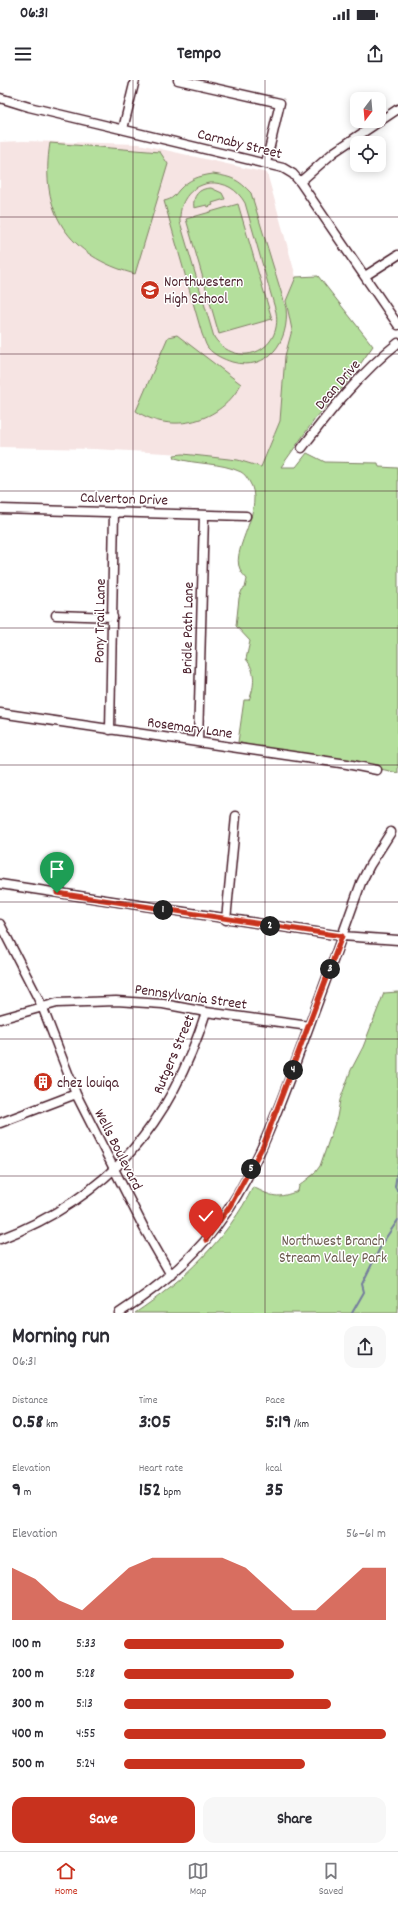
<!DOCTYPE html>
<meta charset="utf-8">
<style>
body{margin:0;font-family:Dekko,sans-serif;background:#f7f7f7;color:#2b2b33;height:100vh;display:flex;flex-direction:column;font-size:15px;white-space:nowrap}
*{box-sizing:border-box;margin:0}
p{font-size:13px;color:#7c7c81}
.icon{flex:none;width:22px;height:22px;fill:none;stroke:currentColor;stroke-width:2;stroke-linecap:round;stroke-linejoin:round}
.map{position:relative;height:1233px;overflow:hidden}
.panel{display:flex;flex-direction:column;background:#fff;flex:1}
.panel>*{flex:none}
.needle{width:26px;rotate:196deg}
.fabs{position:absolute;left:350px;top:12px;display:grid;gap:8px}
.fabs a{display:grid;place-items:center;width:36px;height:36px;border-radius:8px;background:#fff;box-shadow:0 2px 10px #0003;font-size:20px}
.pin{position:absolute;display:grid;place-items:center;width:34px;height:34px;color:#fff;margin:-41px -17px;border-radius:50% 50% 50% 0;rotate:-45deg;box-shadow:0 0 4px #0007}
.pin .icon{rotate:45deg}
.km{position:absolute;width:20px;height:20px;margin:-10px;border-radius:50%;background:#222;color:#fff;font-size:11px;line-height:20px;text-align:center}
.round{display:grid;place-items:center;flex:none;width:42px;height:42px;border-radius:12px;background:#f7f7f7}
.summary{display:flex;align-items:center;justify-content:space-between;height:68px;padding:0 12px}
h1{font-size:22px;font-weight:700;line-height:30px}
.figures{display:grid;grid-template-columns:repeat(3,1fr);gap:6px;height:68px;padding:4px 12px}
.figures div{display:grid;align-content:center}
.figures b{font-size:20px;font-weight:700}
.figures small{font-size:11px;font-weight:400}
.figures p{font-size:11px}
.chart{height:112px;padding:8px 12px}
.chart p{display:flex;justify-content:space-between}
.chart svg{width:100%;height:72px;margin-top:4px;fill:#c8321e;opacity:.7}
.primary-button{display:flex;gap:8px;margin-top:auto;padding:8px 12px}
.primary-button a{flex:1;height:46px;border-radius:12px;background:#c8321e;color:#fff;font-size:16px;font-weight:700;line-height:46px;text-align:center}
.primary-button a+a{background:#f7f7f7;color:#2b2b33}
ul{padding:0 12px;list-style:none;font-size:13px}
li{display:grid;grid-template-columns:64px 48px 1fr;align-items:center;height:30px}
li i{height:10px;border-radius:5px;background:#c8321e}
.status{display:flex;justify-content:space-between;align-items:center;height:28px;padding:0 20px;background:#fff;direction:ltr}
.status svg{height:11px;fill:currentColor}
header{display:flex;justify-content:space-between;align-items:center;height:52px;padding:0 12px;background:#fff;font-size:18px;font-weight:700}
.dock{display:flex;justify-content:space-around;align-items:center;height:56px;border-top:1px solid #e1e1e2;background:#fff;font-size:11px;color:#7c7c81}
.dock a{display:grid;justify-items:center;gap:2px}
.dock .current{color:#c8321e}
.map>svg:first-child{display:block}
.built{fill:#f6e4e3}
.green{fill:#b4df9c;stroke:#7f7f64;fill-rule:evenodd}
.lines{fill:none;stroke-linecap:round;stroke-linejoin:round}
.stream{stroke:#747d9d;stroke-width:2}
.minor-casing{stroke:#4a1f2b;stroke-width:11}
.minor{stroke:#fff;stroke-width:8}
.route-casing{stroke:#fff;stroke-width:8}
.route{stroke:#c8321e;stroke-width:5}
.grid{fill:none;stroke:#4a1f2b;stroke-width:1;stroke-opacity:0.55}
.labels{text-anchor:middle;stroke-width:3;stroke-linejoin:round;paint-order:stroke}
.street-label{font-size:15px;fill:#4a1f2b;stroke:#fff}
.poi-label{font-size:15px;fill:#4a1f2b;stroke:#fff;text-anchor:start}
.park-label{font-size:15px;fill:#6a594d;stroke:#fff}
</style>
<div class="status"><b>06:31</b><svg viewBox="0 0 49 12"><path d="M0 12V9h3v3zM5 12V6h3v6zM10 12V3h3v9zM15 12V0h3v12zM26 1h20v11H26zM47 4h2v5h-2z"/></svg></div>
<header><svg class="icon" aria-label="menu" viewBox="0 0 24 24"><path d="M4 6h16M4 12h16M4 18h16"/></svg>Tempo<svg class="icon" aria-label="share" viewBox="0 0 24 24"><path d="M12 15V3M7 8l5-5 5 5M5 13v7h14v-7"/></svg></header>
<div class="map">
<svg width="398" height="1233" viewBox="0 0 398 1233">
<rect width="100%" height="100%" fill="#fff"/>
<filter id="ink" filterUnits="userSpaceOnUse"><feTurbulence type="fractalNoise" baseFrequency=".025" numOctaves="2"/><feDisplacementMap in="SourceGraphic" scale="8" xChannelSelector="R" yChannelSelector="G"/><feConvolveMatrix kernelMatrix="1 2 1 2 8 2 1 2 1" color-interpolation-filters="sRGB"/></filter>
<g filter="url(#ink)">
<path class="built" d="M23,61L139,64L267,93L296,197L309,271L261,388L239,380L183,374L95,369L0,367V62Z"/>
<path class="green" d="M50,63L160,72L168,84L135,194C68,176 39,132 50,63Z
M213,94C232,97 238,99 251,113L286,228C290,261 268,292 232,282C223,279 214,275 208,268C205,264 204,258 202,254L164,121C173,119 174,116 179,110C189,99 199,96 213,94ZM209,103C225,102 237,109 245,123L276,232C283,272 236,290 214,257L180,142C179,122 189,107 209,103Z
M211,108L222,113L225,119L212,123L213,125L208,127L207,125L194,128C192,116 199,108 211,108Z
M238,124L272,239L219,254L186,139Z
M318,196L373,266L349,300L315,339L281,387H296L307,373L325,382L378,383L379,387L398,388V693L359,684L266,670L238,662L244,620H249C255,606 256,591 246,579L250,561L236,546L239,518L242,510L245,508L247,499C245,496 241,493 240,489C230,469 267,428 249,401C247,398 245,394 241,392C220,382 197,385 175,378L174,375L183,374L238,380L261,387L280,341L285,276L292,250L286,221L296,197Z
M177,255L241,304C221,342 172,355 136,331L168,257Z
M398,912V1233H135C182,1202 229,1157 253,1107C273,1117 277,1119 298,1111L299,1106L314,1094L320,1086L337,1037L340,1020L351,990L363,967L384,913Z"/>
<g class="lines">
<path class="stream" d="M398,1086L395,1107L398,1112
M352,1233L364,1212L362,1204L383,1162L398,1140"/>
<g class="minor-casing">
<path id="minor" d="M178,0L280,23L266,83
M0,18L29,27L283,88L293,94L300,102L398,245
M123,49L135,0
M300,102L334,72L398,29
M365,196L398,175
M302,368C331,330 361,292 398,263
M0,429L246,436
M56,535L113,537
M0,633L347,684L377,690
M110,650L114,432
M198,662L204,435
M0,804L342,856L398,860
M226,840L236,736
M0,844L42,926L76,1014L144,1148L171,1195
M0,939L57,923L116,921L163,924L206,932L309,946
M0,1043L76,1014
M0,1159C110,1117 171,1043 206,932
M119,1233C156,1209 190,1182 216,1147C254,1097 275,1037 297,979C319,920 340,862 361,803L370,785L391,752"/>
</g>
<use href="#minor" class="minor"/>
</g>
</g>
<g class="lines" filter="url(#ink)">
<g class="route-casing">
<path id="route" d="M57,813L342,856L263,1066L230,1126L206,1160"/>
</g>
<use href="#route" class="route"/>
</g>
<path class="grid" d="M133,0V1233M265,0V1233M0,137H398M0,274H398M0,411H398M0,548H398M0,685H398M0,822H398M0,959H398M0,1096H398"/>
<defs>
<g id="school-disc" transform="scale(1)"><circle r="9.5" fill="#c8321e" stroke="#fff"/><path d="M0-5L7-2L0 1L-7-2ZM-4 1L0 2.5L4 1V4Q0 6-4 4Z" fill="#fff"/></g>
<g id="building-disc" transform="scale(1)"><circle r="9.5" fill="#c8321e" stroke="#fff"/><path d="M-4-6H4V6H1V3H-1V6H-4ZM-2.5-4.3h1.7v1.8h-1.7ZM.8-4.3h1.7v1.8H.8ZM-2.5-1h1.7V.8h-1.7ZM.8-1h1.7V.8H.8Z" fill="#fff"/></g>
</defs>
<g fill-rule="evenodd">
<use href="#school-disc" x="150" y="210"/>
<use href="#building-disc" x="43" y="1002"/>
</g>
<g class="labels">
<g class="street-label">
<text transform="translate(240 63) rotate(14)" y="5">Carnaby Street</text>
<text transform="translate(337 304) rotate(-49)" y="5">Dean Drive</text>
<text transform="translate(124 418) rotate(2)" y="5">Calverton Drive</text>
<text transform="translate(99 541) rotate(-89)" y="5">Pony Trail Lane</text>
<text transform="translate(187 548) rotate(-89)" y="5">Bridle Path Lane</text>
<text transform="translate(190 647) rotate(8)" y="5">Rosemary Lane</text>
<text transform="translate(191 916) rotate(8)" y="5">Pennsylvania Street</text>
<text transform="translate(173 974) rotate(-67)" y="5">Rutgers Street</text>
<text transform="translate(119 1069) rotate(63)" y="5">Wells Boulevard</text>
</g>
<g class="poi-label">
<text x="164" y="206">Northwestern<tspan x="164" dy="17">High School</tspan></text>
<text x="57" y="1007">chez louiqa</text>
</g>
<g class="park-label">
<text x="333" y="1165">Northwest Branch<tspan x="333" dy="17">Stream Valley Park</tspan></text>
</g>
</g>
</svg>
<div class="fabs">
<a><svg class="needle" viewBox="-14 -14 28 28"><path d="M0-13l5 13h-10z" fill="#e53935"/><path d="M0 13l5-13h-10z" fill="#7c7c81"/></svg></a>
<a><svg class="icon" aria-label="locate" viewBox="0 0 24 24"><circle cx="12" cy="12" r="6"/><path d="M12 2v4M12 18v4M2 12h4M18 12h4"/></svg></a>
</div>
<div class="pin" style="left:57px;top:813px;background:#1e9e55"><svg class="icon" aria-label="arrive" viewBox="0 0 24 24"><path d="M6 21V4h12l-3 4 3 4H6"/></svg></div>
<div class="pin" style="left:206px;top:1160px;background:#d93025"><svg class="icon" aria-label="check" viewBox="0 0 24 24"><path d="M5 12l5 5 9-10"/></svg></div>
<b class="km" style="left:163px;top:830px">1</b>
<b class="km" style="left:270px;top:846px">2</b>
<b class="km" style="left:330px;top:889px">3</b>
<b class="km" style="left:293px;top:990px">4</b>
<b class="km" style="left:251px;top:1089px">5</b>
</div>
<section class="panel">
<div class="summary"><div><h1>Morning run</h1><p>06:31</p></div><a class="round"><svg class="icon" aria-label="share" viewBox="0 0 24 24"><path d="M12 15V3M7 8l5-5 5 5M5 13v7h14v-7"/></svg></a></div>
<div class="figures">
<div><p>Distance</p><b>0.58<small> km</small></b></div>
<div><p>Time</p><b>3:05</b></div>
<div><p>Pace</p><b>5:19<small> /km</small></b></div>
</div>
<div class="figures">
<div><p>Elevation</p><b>9<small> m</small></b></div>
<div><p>Heart rate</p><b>152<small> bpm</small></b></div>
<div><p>kcal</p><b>35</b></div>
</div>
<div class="chart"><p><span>Elevation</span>56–61 m</p>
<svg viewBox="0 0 160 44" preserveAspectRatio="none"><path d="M0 44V12L10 19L20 32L30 38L40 25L50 12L60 6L70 6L80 6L90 6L100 12L110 25L120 38L130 38L140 25L150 12L160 12V44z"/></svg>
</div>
<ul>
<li><b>100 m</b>5:33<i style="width:61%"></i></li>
<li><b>200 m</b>5:28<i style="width:65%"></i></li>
<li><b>300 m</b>5:13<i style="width:79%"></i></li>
<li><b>400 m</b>4:55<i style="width:100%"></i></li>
<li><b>500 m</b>5:24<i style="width:69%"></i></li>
</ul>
<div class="primary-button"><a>Save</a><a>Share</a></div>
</section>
<nav class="dock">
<a class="current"><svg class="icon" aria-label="home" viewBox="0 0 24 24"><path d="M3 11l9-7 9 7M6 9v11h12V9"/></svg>Home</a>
<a><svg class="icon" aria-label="map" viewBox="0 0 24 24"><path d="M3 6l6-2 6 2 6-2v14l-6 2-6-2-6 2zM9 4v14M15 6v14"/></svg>Map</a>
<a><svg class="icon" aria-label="saved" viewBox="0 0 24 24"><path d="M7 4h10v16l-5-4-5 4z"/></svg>Saved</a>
</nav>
